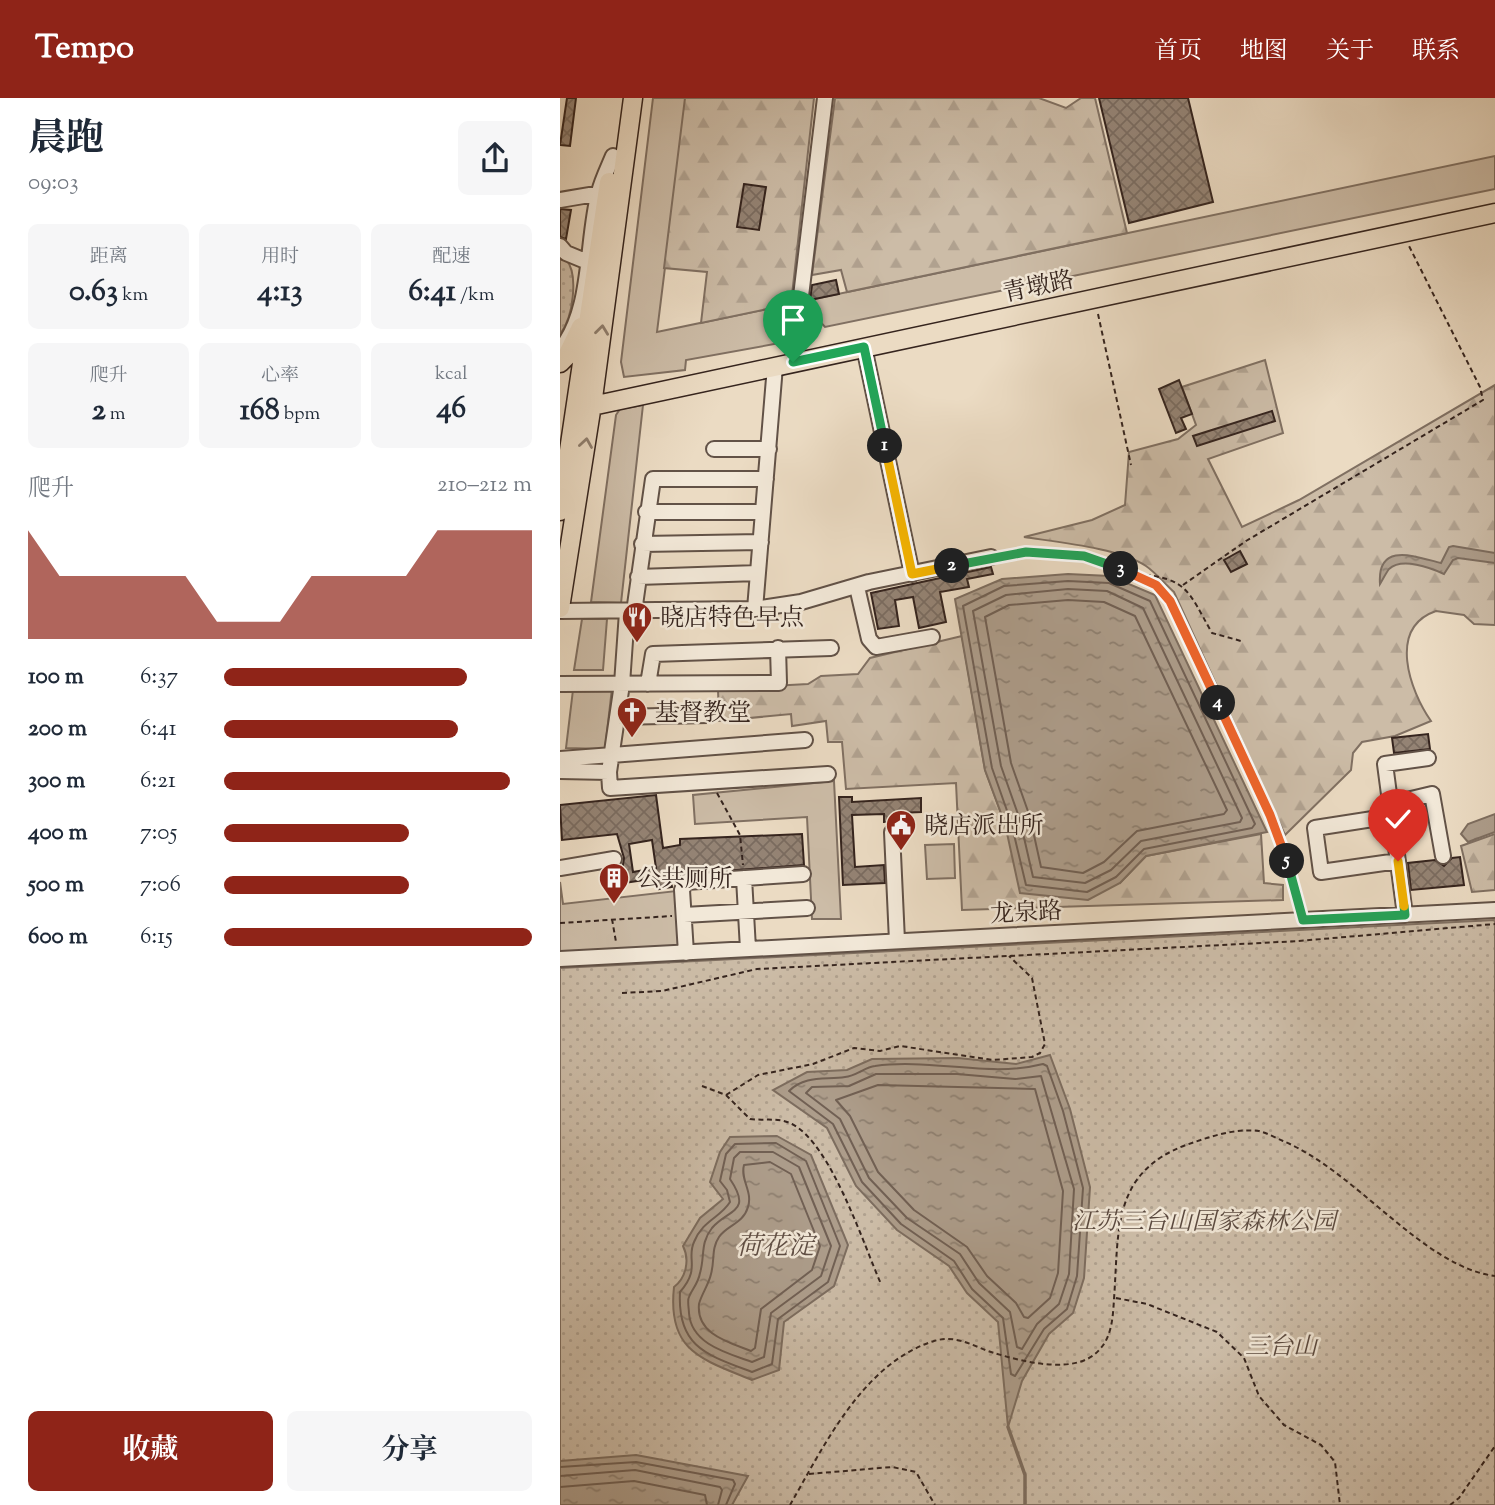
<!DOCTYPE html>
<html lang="zh">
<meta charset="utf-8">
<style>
body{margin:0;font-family:"Sorts Mill Goudy","Noto Serif SC",serif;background:#f6f6f7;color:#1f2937;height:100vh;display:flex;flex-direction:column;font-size:26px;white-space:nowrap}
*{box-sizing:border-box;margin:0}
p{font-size:23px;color:#747a83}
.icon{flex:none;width:38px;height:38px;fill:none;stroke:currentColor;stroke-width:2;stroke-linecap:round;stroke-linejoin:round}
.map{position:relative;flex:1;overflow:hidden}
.side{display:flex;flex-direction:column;background:#fff;width:560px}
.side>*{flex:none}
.pin{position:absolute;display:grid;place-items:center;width:60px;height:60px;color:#fff;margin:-72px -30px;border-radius:50% 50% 50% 0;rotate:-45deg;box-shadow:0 0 7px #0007}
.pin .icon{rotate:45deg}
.km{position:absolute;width:35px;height:35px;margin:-18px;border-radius:50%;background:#222;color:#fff;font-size:19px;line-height:35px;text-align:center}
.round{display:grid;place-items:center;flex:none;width:74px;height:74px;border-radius:10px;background:#f6f6f7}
.headline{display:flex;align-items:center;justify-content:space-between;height:119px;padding:0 28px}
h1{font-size:38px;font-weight:700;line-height:52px}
.stats{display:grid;grid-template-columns:repeat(3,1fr);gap:10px;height:119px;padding:7px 28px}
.stats div{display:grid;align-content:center;border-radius:10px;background:#f6f6f7;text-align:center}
.stats b{font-size:30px;font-weight:700}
.stats small{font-size:19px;font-weight:400}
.stats p{font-size:19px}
.chart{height:196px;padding:14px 28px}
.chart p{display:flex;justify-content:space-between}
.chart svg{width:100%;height:126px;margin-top:7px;fill:#8f2418;opacity:.7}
.action{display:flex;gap:14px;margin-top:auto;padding:14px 28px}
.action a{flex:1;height:80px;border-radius:10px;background:#8f2418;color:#fff;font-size:28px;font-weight:700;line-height:80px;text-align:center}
.action a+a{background:#f6f6f7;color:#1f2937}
ul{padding:0 28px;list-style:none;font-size:23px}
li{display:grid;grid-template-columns:112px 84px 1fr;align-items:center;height:52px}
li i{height:18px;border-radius:9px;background:#8f2418}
header{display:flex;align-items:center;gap:42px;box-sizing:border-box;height:98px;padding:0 35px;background:#8f2418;color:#fff}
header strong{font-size:33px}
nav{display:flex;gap:38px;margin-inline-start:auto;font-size:24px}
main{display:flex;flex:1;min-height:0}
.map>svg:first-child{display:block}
.green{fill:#ccbca7;stroke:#807062;stroke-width:2}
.forest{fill:url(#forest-firs);stroke:#807062;stroke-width:2}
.park{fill:url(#park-dots);stroke:#807062;stroke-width:2}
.water{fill:url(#water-ripples);stroke:#7d6d5f;stroke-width:2}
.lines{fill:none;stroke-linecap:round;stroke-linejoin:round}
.shore{stroke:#716054;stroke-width:2}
.stream{stroke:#7d6d5f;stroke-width:3.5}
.building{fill:url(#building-cross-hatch);stroke:#35241e;stroke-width:2;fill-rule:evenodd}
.minor-casing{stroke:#625247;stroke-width:18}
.major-casing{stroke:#35241e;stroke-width:21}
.path{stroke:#35241e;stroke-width:2;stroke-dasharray:5 3.5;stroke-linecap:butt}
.minor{stroke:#f2e8d8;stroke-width:14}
.major{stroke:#ebdbc3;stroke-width:18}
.oneway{stroke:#908070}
.split-1-casing{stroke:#fff;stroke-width:14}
.split-2-casing{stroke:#fff;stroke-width:14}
.split-3-casing{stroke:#fff;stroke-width:14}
.split-4-casing{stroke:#fff;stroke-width:14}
.split-5-casing{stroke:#fff;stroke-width:14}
.split-6-casing{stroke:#fff;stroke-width:14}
.split-7-casing{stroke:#fff;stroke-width:14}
.split-1{stroke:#22a559;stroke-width:9}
.split-2{stroke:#f5b400;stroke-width:9}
.split-3{stroke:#22a559;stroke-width:9}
.split-4{stroke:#f0652b;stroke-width:9}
.split-5{stroke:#f0652b;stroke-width:9}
.split-6{stroke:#22a559;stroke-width:9}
.split-7{stroke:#f5b400;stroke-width:9}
.labels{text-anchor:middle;stroke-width:5;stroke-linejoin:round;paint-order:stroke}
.street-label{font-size:24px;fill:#35241e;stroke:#f2e8d8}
.poi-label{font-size:24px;fill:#35241e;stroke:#f2e8d8;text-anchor:start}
.park-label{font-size:24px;font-style:italic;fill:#5b4a40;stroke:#f2e8d8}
.water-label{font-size:26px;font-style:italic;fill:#5f4e44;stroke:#f2e8d8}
</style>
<header>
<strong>Tempo</strong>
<nav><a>首页</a><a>地图</a><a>关于</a><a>联系</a></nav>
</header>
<main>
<section class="side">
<div class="headline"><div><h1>晨跑</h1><p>09:03</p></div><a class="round"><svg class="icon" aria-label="share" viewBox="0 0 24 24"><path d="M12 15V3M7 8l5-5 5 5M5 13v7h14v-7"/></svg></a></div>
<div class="stats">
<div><p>距离</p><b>0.63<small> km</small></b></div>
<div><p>用时</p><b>4:13</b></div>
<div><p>配速</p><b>6:41<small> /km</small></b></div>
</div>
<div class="stats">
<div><p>爬升</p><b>2<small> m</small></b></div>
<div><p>心率</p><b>168<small> bpm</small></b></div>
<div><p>kcal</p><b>46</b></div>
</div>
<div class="chart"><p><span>爬升</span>210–212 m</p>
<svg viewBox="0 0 160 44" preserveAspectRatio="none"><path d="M0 44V6L10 22L20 22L30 22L40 22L50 22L60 38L70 38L80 38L90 22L100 22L110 22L120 22L130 6L140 6L150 6L160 6V44z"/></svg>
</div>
<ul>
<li><b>100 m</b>6:37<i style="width:79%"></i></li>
<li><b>200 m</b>6:41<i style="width:76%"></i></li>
<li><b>300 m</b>6:21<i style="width:93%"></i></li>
<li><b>400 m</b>7:05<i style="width:60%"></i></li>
<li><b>500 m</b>7:06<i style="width:60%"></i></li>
<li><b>600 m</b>6:15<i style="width:100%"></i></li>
</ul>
<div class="action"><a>收藏</a><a>分享</a></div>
</section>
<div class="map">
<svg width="935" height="1407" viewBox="0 0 935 1407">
<defs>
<pattern id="forest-firs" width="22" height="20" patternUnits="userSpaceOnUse" patternTransform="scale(1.75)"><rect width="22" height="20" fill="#ccbca7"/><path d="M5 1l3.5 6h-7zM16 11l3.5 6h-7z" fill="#b0a18f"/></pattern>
<pattern id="park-dots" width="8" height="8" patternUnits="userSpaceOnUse" patternTransform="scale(1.75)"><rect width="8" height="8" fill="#ccbca7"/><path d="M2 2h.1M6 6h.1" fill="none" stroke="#b0a18f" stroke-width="1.8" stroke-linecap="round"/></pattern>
<pattern id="water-ripples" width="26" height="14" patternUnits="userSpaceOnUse" patternTransform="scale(1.75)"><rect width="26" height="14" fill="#ad9d8b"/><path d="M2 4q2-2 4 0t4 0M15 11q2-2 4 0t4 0" fill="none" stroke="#8e8071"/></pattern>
<pattern id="building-cross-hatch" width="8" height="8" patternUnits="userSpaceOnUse" patternTransform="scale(1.75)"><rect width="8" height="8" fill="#948374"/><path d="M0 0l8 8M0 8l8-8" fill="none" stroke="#7a6b5f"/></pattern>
</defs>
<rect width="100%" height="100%" fill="#ebdbc3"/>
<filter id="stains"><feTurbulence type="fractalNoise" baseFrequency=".00286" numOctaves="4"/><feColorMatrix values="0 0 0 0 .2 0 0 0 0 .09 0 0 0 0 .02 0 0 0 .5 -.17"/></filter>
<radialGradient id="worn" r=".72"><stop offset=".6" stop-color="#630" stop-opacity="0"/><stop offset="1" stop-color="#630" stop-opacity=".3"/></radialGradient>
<path class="green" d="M93,0H126L97,234L226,207L220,245L126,262L125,272L64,279L61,264Z
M935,58V91L265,229L255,218L254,201Z
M83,307L61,505L31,504L56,317L60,311Z
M22,521H47L43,572H14Z
M52,590L45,651L6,650L13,592Z
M274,683L281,821H252L247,719L135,726L133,697Z
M394,746L395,780L367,781L365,747Z
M0,784L3,806L116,793L121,850L0,858Z"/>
<path class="forest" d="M125,0H254L231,206L141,225L147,174L104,170Z
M275,0H479L506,10L521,0H535L567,135L287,194L281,172L252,177Z
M705,262L723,335L648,361L682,429L739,402L935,287V527L914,526L904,517L876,513C827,530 850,593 871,623L835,638L802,644L793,655L791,672L725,737L614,494C605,486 596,475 586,468C560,450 496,444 464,439L532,422L565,407L569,354L618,341L636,327L622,289Z
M402,538L425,672L445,726L560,785L586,758L701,736L704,785L723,787V802L402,812L396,685L286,691L282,644H268L266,623L232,628L231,616L159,623L158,591L248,586L261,578L298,576L310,560Z
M935,736V792L912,794L901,748Z"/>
<path class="park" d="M0,160L6,161C19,177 13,220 0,236Z
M935,822V1407H0V870Z"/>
<path class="water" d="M893,448L935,455V465L898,460L893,462L884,476C871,470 842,459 829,471C826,475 823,481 820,486C817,443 856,459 881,465L889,449Z
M508,476L550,478L595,497L707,734L586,758L560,785L528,802L460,795L445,726L425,672L395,501L442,481Z
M935,716V734L908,744L901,736L908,726Z
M490,957L510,1011L530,1089L524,1180L513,1215L489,1236L462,1283L448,1329L438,1224L407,1195L389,1168L337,1132L296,1088L267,1030L213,992L247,974L287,972L312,961L398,960L456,966Z
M217,1038L251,1057L288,1147L274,1188L224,1224L219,1272L192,1282C141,1261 107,1253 114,1189C126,1180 130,1162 123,1148L140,1120L163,1101L150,1084L160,1054L170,1039Z
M76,1357L188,1378L172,1407H0V1363Z"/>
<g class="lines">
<path class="shore" d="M508,483L549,485L590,503L695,726L692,730L584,751L556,779L527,794L466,787L451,724L432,670L403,508L444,488Z
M508,491L547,493L583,510L682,720L680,724L581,743L551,772L525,785L473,779L460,722L441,668L413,513L446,497Z
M508,502L544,504L575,518L667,712L664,716L577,733L544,764L523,775L481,769L470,719L451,665L425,519L449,507Z
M483,966L487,968L503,1013L523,1090L517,1178L507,1211L484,1231L455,1278L451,1276L443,1220L412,1191L394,1163L341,1126L302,1084L273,1026L229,993C245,977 265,982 285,979C296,978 305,969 315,968C371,960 429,980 483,966Z
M316,976H397L455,981L481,978L514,1091L509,1176L499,1206L477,1226L462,1251L457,1249L450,1214L419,1185L400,1156L347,1120L309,1080L280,1021L246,995L252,989L289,988Z
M318,987L475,991L503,1093L498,1175L490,1200L468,1220L464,1219L456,1205L427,1178L407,1149L354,1112L318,1074L290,1018L276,1002Z
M216,1045L246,1063L280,1148L268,1184L218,1221L212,1266L192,1274C147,1257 117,1249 120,1194C141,1170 126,1161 134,1144C143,1122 160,1120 170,1104L167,1092L160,1083L166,1056L175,1046Z
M213,1054L239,1069L271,1148L261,1178L211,1215L204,1259L192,1264C167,1255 131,1246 129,1215C129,1211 127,1202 129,1199C132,1191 138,1186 140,1175C145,1158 140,1145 152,1130C168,1111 193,1115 170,1081L174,1060L180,1054Z
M210,1064L231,1076L260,1148L252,1172L201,1211L195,1250L191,1253C168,1244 136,1236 139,1206C141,1197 149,1186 151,1176C155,1162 151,1151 159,1139C167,1127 183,1126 188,1109C193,1093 180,1082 184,1067Z
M0,1369L76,1364L173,1382L175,1386L166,1407
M0,1378L75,1372L160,1389L162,1392L158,1407
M0,1389L74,1383L145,1397L147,1407"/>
<path class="stream" d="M448,1329L465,1377V1407"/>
</g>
<path class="building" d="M7,0H16L10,48L0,47Z
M539,0H628L653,104L569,125Z
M184,86L206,89L199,132L177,129Z
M0,111L11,112L6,141L0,139Z
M276,182L279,196L250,202L252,187Z
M619,282L632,316L621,320L626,331L616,335L599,291Z
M712,313L715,323L637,348L633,338Z
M680,453L687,466L671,474L664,462Z
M431,469L433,476L407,481L409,489L380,494L386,524L359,530L353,499L335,502L339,528L318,531L311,495Z
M868,636L870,651L834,655L832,640Z
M96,697L103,750L120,747V741L242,736L244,767L110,777L112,789L99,791L97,780L44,788L42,775L62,773L64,760L57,736L2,742L0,707ZM92,742L96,770L73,774L69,746Z
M279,699H292V704L361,700V714L337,715L338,723L324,724V716L292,717L295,769L324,767L325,785L283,787Z
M900,759L904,787L851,792L848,765L875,762L884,768L892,760Z"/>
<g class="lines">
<g class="minor-casing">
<path id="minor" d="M0,102L47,94
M0,148L6,155L35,167
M304,249L352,476
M0,252C33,213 26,142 39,94C42,82 48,70 53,58
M233,264L265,0
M154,351H209
M86,414H203
M82,446L201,444
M78,479L198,475
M297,489L309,541L316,549L372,539
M195,511L215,268
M0,513L195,511L241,504L309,484L431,459
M67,514L62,586L49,674L50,690L268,676
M74,514L93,381H206
M0,586L219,585L218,550
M88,586L93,556L271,550
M57,619L148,617
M0,661L245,642
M0,673L49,674
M830,706L872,696L883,758
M832,718L755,730L761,774L838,763
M332,734L337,843
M0,770L54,761
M184,780L188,851
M124,817L247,810
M845,817L825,666L868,660
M126,855L122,792L126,784L243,776
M0,861L935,812"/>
</g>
<g class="major-casing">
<path id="major" d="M0,265L7,258L21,229
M32,308L935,115
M0,413L49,84
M0,510L33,300L73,0"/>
</g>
<path class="path" d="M538,216L571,367
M443,458C500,449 570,459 610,503L710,717L723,749L739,808
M577,476C628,480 628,493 652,535L681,543
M623,487L686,443L923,302L920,289L849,148
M157,695L180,737L183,767
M52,821L56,844
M0,825L112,818
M62,895L102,893L197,871L739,843L935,826
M142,988L166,997L190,1021C204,1023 218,1019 232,1026C271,1046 303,1145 321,1186
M166,997L198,977L253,966L294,950L320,953L340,948L433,962L472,959L480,955L485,946L472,880L449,858
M556,1200L587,1206L657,1234L684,1260L699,1298L724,1327L761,1347L775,1364L780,1407
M249,1376L332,1369L356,1374L375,1407
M230,1407C264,1348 303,1265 374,1243C397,1236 414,1249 434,1255C464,1264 518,1278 540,1251C552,1238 553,1218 554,1201C559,1134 551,1075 626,1047C649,1039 674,1030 699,1033C707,1035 716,1040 723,1043C796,1073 863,1169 935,1178
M890,1407L899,1400L935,1348"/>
<use href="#minor" class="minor"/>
<use href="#major" class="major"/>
</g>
<defs><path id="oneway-chevron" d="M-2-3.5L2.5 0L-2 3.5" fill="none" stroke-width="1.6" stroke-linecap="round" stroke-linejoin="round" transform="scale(1.75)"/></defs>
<g class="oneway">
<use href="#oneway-chevron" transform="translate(42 232) rotate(-83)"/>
<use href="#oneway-chevron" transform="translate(26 345) rotate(-81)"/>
</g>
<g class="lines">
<g class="split-1-casing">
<path id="split-1" d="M233,264L304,249L325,348"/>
</g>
<g class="split-2-casing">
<path id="split-2" d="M325,348L352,476L392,468"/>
</g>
<g class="split-3-casing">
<path id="split-3" d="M392,468L466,454L524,458L561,471"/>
</g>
<g class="split-4-casing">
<path id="split-4" d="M561,471L596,487L610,503L658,605"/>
</g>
<g class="split-5-casing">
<path id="split-5" d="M658,605L710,717L727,763"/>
</g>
<g class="split-6-casing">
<path id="split-6" d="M727,763L743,822L845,817L844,808"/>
</g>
<g class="split-7-casing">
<path id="split-7" d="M838,763L844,808"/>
</g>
<use href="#split-1" class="split-1"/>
<use href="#split-2" class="split-2"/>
<use href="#split-3" class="split-3"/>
<use href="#split-4" class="split-4"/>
<use href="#split-5" class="split-5"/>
<use href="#split-6" class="split-6"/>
<use href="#split-7" class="split-7"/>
</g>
<defs>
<g id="restaurant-pin" transform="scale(1.575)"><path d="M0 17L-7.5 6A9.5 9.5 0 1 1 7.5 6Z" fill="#8f2418" stroke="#f2e8d8"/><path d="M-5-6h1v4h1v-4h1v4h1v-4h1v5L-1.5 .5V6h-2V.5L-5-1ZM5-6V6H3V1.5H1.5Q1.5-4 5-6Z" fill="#fff"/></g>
<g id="church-pin" transform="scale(1.575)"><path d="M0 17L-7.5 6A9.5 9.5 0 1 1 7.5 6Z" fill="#8f2418" stroke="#f2e8d8"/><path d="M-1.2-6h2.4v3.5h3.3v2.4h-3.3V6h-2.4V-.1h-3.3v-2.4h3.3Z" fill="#fff"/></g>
<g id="civic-pin" transform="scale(1.575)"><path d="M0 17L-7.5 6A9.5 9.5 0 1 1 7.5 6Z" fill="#8f2418" stroke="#f2e8d8"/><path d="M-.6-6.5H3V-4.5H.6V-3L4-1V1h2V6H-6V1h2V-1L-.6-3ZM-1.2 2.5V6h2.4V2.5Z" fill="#fff"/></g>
<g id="building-pin" transform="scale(1.575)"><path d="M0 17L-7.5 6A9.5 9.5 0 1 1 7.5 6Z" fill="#8f2418" stroke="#f2e8d8"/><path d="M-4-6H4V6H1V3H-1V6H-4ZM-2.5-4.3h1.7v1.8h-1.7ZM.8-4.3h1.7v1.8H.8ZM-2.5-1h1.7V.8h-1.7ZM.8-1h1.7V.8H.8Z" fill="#fff"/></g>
</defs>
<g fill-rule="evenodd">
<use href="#restaurant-pin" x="77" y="519"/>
<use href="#church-pin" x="72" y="614"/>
<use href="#civic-pin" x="341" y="727"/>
<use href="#building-pin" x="54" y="780"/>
</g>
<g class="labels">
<g class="street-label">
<text transform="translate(478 188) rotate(-12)" y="8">青墩路</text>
<text transform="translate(466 814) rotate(-3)" y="8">龙泉路</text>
</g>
<g class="poi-label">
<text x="100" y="527">晓店特色早点</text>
<text x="95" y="622">基督教堂</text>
<text x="364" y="735">晓店派出所</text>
<text x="77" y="788">公共厕所</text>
</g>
<g class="park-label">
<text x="644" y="1131">江苏三台山国家森林公园</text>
<text x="721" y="1256">三台山</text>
</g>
<g class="water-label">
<text x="215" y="1156">荷花淀</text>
</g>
</g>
<rect width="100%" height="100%" filter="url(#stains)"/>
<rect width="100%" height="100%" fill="url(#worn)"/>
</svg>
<div class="pin" style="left:233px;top:264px;background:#1e9e55"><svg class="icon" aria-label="arrive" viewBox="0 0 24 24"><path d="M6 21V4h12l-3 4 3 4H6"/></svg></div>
<div class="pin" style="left:838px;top:763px;background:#d93025"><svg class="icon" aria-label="check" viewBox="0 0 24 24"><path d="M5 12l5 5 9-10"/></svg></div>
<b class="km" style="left:325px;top:348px">1</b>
<b class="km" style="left:392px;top:468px">2</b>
<b class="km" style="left:561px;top:471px">3</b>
<b class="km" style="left:658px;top:605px">4</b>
<b class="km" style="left:727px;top:763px">5</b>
</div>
</main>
